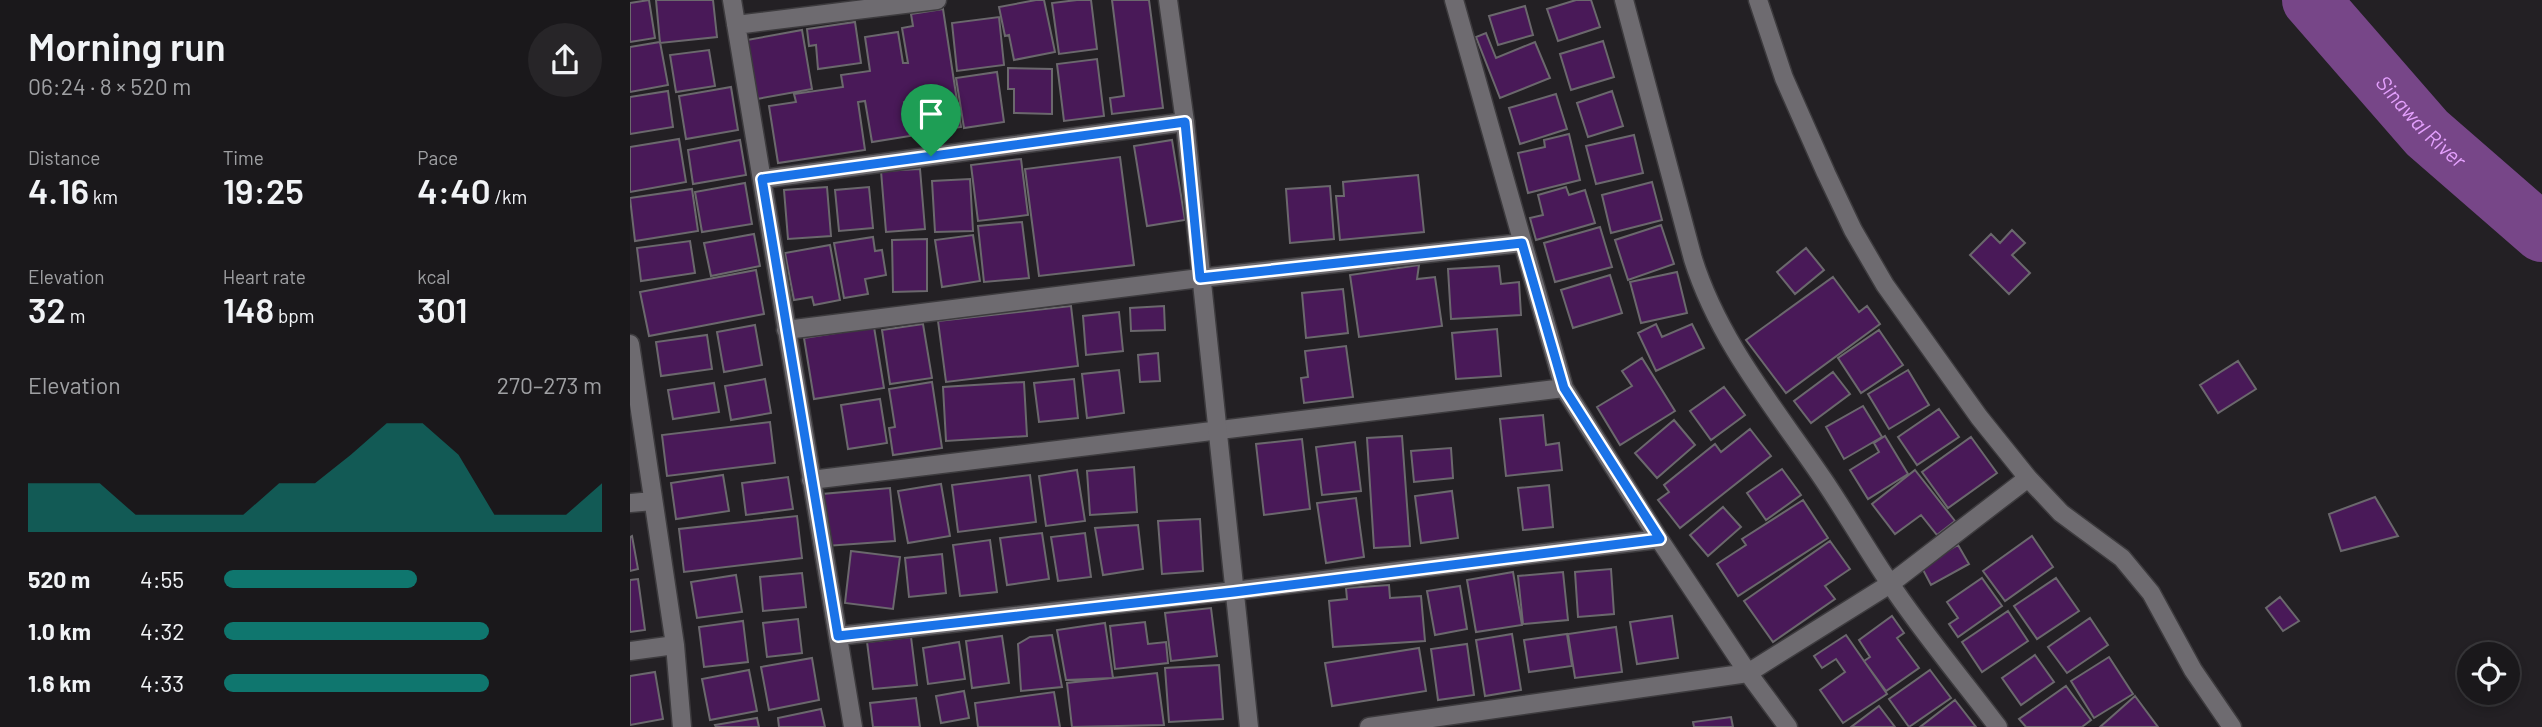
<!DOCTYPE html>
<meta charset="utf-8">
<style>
body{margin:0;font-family:Barlow,sans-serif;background:#272528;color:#f1f3f6;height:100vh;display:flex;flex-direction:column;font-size:26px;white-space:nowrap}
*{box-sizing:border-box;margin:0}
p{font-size:23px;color:#9fa0a3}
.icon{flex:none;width:38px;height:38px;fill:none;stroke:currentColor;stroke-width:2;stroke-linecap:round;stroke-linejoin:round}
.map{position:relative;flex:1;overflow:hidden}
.panel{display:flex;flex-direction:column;background:#1a181b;width:630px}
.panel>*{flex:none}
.fabs{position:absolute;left:1827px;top:642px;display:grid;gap:14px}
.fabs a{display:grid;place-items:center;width:63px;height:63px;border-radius:50%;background:#1a181b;box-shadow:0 4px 10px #0003,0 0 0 2px #38373a;font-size:35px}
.pin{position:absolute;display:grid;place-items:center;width:60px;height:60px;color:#fff;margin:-72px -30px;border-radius:50% 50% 50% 0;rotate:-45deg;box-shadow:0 0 7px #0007}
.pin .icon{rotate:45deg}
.round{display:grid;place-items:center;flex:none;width:74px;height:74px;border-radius:37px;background:#272528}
.head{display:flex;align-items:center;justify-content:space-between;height:119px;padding:0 28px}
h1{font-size:38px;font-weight:600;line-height:52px}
.metrics{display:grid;grid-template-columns:repeat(3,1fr);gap:10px;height:119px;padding:7px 28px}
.metrics div{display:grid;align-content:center}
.metrics b{font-size:35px;font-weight:600}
.metrics small{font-size:19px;font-weight:400}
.metrics p{font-size:19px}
.chart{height:196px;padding:14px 28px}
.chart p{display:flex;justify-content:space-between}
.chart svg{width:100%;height:126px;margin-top:7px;fill:#0f766e;opacity:.7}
ul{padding:0 28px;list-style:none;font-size:23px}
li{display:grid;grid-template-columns:112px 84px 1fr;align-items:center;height:52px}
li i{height:18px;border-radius:9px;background:#0f766e}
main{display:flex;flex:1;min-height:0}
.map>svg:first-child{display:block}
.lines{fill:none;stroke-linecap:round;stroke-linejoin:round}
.river{stroke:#774688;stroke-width:58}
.building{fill:#491958;stroke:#6b686d;stroke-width:2}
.minor-casing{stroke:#3d3b3e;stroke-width:21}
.tertiary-casing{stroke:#3d3b3e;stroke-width:21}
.minor{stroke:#6e6b70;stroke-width:18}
.tertiary{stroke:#6e6b70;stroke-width:18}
.route-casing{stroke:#fff;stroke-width:14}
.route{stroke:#1a73e8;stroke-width:9}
.labels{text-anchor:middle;stroke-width:7;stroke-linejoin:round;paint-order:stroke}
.water-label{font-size:21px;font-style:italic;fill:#e4a0fd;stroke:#0b0a0c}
</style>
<main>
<section class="panel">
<div class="head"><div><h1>Morning run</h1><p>06:24 · 8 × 520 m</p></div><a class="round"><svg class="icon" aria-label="share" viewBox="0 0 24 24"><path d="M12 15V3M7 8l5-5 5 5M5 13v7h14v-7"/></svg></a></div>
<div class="metrics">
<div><p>Distance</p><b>4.16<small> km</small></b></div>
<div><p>Time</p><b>19:25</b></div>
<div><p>Pace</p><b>4:40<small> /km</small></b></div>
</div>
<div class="metrics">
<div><p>Elevation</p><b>32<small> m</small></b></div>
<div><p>Heart rate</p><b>148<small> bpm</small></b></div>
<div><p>kcal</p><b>301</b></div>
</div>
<div class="chart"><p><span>Elevation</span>270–273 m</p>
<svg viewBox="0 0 160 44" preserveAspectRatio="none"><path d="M0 44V27L10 27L20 27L30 38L40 38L50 38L60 38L70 27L80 27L90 17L100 6L110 6L120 17L130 38L140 38L150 38L160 27V44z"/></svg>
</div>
<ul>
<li><b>520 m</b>4:55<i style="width:51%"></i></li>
<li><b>1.0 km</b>4:32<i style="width:70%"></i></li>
<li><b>1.6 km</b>4:33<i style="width:70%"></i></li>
</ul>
</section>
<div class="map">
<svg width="1912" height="727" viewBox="0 0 1912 727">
<rect width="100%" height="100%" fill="#232024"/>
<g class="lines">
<path class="river" id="s1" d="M1681,0L1797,133L1912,233"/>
</g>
<path class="building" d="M19,0L25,38L0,42V3Z
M26,0H83L87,37L30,43Z
M406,0H414L425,52L384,60L379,35L375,36L369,7Z
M447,0H461L467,49L429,54L422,3Z
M482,0H519L533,108L482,114L480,98L494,96Z
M946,0H961L970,27L928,41L917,9Z
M895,6L903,35L868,45L859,16Z
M313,9L331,127L283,134L280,115L289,114L287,100L274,102L280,136L242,142L235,101L228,102L235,150L148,163L139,106L166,102L164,94L213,87L211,75L240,71L235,37L268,32L273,63H278L272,28L283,26L281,14Z
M369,17L374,65L327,71L322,23Z
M225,22L231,63L188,69L186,45L179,46L177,29Z
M172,30L182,89L127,99L117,40Z
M856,33L866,58L905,42L920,78L870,98L846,37Z
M973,41L984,77L941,90L930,54Z
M30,42L38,85L0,92V47Z
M79,50L85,86L46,92L40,55Z
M467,59L474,116L434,121L427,64Z
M378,68L422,69V114L384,113V89H378Z
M367,72L374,122L334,128L326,78Z
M101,87L108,130L56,139L49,96Z
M38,91L43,127L0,134V97Z
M982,91L993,126L958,137L947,103Z
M926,94L937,129L890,144L879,108Z
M939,134L950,180L898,193L888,153L915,147L914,140Z
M1004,135L1013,173L966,184L956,146Z
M49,139L56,182L0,192V147Z
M110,140L116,175L63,184L58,150Z
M542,140L555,220L517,226L504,146Z
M490,157L504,265L409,276L395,169Z
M391,159L398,215L348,221L341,165Z
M290,169L295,229L256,232L251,171Z
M788,175L794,232L710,240L706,196H714L713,182Z
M340,179L343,231L305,232L302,181Z
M1022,182L1032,220L981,233L972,195Z
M115,183L122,224L72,232L65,192Z
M700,186L704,239L660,243L656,189Z
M197,187L201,236L158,239L154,190Z
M239,187L243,228L209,231L205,190Z
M936,187L939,195L955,190L965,223L906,240L900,218L913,215L908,195Z
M62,189L68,231L5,241L0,198Z
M392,222L399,278L354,282L348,226Z
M1031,225L1044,264L998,280L985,240Z
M970,227L982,267L925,282L914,243Z
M1382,230L1395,243L1382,255L1400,273L1379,294L1340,255L1361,234L1370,243Z
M124,234L130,266L81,276L74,243Z
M343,235L350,281L312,287L305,240Z
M243,237L245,251L252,250L256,275L235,279L238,294L214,298L204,243Z
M297,239V291L263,292L262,240Z
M60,241L65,273L11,281L7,248Z
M200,245L210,300L184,305L182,297L164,300L155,253Z
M1176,248L1194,270L1165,294L1147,272Z
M789,265L787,279L805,277L812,326L729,337L720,275Z
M869,266L871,284L889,282L891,315L821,319L818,269Z
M126,270L134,314L19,336L10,292Z
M1047,272L1057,313L1011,323L1000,282Z
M980,275L992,313L943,328L931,290Z
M1203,277L1229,312L1237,306L1250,324L1156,393L1116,340Z
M713,289L718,333L676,338L672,293Z
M441,306L448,366L316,382L308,321Z
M534,306L535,330L501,331L500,308Z
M489,312L493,351L456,355L453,316Z
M293,324L302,378L260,384L252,330Z
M1026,324L1032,337L1062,324L1074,348L1026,371L1008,333Z
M125,325L132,365L94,372L87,332Z
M244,327L254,388L184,399L174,338Z
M867,329L871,376L826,379L822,333Z
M1249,330L1273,365L1231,393L1208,358Z
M77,335L82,369L31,376L26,342Z
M716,346L723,397L674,403L671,378L678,377L675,351Z
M528,353L530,381L510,382L508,355Z
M1012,358L1045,411L990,445L967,407L1002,386L992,371Z
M1608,361L1626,389L1588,413L1570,385Z
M489,370L494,413L457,418L452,374Z
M1278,370L1299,405L1259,429L1238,394Z
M1203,372L1220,394L1181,423L1164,401Z
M135,379L141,413L101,420L95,386Z
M444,379L448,418L409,422L404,383Z
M302,382L312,448L263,455L259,428L265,427L259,389Z
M394,382L397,436L316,441L313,387Z
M84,383L89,412L43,419L38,390Z
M1094,387L1115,415L1081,440L1060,411Z
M250,399L257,443L218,449L211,405Z
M1233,406L1252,437L1214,459L1196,427Z
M1309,409L1329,437L1287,465L1268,437Z
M913,415L916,445L929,443L932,470L876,476L870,419Z
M1044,420L1065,445L1027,478L1005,453Z
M140,422L145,463L37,476L32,435Z
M1120,429L1141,456L1050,528L1028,500L1039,492L1034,485L1085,444L1091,452Z
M772,436L780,546L744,548L737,438Z
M1255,436L1278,474L1238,499L1220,470L1249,452L1244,443Z
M1341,437L1367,473L1318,508L1292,472Z
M672,439L680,509L634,515L626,444Z
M725,442L731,491L692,495L686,447Z
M821,448L823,478L784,482L781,451Z
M504,467L507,512L460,515L457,471Z
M1152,469L1171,495L1136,520L1117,493Z
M447,470L455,521L416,526L409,476Z
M1285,470L1325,521L1307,535L1291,515L1265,534L1242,504Z
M93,475L99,511L46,519L41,483Z
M400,475L406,522L328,532L322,485Z
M158,477L163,509L116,515L112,483Z
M311,484L320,536L278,543L268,491Z
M919,485L923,527L893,530L888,488Z
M260,488L265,541L196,546L192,494Z
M822,491L828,538L791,543L785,496Z
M1745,497L1768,536L1711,551L1699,514Z
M726,498L734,557L696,563L687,503Z
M1173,500L1198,538L1108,596L1087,564L1116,545L1112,539Z
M1093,507L1111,527L1078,556L1060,535Z
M167,516L172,558L54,572L49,529Z
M570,519L573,571L532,574L528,521Z
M508,525L513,569L473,575L465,528Z
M412,533L419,579L377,585L370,538Z
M455,533L461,577L428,581L421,537Z
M2,536L8,569L0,571V537Z
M1402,536L1423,567L1375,601L1353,571Z
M360,540L367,592L330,596L323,545Z
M1200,541L1220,569L1195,586L1205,599L1143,642L1114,601Z
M1328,545L1339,564L1301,585L1291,566Z
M221,551L270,557L263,609L215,603Z
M312,554L316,593L279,597L275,558Z
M981,569L984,614L948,617L945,572Z
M883,572L892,625L846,632L837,580Z
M933,572L938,620L893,624L888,576Z
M172,573L176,607L133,611L130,577Z
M106,575L112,612L67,618L61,582Z
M1352,578L1372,606L1328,637L1319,624L1328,618L1317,602Z
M1426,578L1449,611L1407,639L1384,606Z
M8,579L15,630L0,632V580Z
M759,585L760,598L791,596L795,641L703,647L699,601L717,599L716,588Z
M830,586L837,629L805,635L797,591Z
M1650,597L1669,621L1653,631L1636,608Z
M581,608L587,656L541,661L535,613Z
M1378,611L1398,641L1352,672L1332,642Z
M1042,616L1048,658L1007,664L1000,622Z
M1262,616L1274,633L1267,638L1289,668L1256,691L1234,661L1240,657L1229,640Z
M1460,618L1478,645L1437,673L1418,647Z
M168,619L172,653L137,657L133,623Z
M113,621L118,662L74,667L69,627Z
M515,622L518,644L536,642L538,663L485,669L480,626Z
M475,623L483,678L436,680L427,630Z
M986,627L992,672L945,678L938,634Z
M882,634L891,690L855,696L846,640Z
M937,634L942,666L899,672L894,640Z
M422,635L432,687L391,691L388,644L400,637Z
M1216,635L1257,694L1213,723L1190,690L1215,672L1206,659L1192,668L1184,656Z
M372,636L379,683L342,688L336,641Z
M281,637L287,685L243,689L237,642Z
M329,642L335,679L298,684L293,648Z
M837,644L844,695L808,700L801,649Z
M789,648L796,691L702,706L695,663Z
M1405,655L1424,682L1391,705L1372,678Z
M1479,657L1503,694L1464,718L1441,681Z
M182,658L189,700L139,710L131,667Z
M589,665L593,719L539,722L535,668Z
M119,670L127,711L80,720L72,679Z
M1300,670L1321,698L1279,727L1259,699Z
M25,672L33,719L0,725V676Z
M527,673L534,725L442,727L437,683Z
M1436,686L1461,720L1452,727H1396L1389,719Z
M334,691L339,718L311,723L306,696Z
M424,692L430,727H348L345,703Z
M1505,696L1528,727H1470Z
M286,698L290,727H243L240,703Z
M1325,700L1346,727H1290Z
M1249,706L1265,727H1221Z
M191,709L195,727H149L148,718Z
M1101,717L1103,727H1064L1063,722Z
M127,718L129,727H86L85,725Z"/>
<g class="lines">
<g class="minor-casing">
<path id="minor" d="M102,0L223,727
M824,0L934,388L1029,539L1118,673L1158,727
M994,0L1063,259C1089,342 1145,408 1193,479C1216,513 1236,548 1259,582C1292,632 1332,679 1368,727
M1128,0L1154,78L1196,173L1223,230L1255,285L1349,417L1398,478L1431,513L1492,558L1521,593L1563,670L1602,727
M106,25L307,0
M132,179L555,122
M156,330L570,278L892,243
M0,344L45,645L52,727
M181,480L934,388
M0,503L23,501
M208,636L604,591L1029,539
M0,651L45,645
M739,727L1118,673L1260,584L1398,478"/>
</g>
<g class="tertiary-casing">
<path id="tertiary" d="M538,0L555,122L619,727"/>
</g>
<use href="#minor" class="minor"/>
<use href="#tertiary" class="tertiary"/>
</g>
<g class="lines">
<g class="route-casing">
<path id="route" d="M555,122L570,278L892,243L934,388L1030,539L604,592L208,636L132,179Z"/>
</g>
<use href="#route" class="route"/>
</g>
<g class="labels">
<g class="water-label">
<text dy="7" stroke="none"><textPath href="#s1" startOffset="164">Sinawal River</textPath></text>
</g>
</g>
</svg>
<div class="fabs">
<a><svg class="icon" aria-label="locate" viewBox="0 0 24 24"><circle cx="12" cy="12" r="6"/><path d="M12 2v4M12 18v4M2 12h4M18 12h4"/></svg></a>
</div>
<div class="pin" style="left:301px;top:156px;background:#1e9e55"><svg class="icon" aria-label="arrive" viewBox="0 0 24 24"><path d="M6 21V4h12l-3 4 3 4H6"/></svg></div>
</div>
</main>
